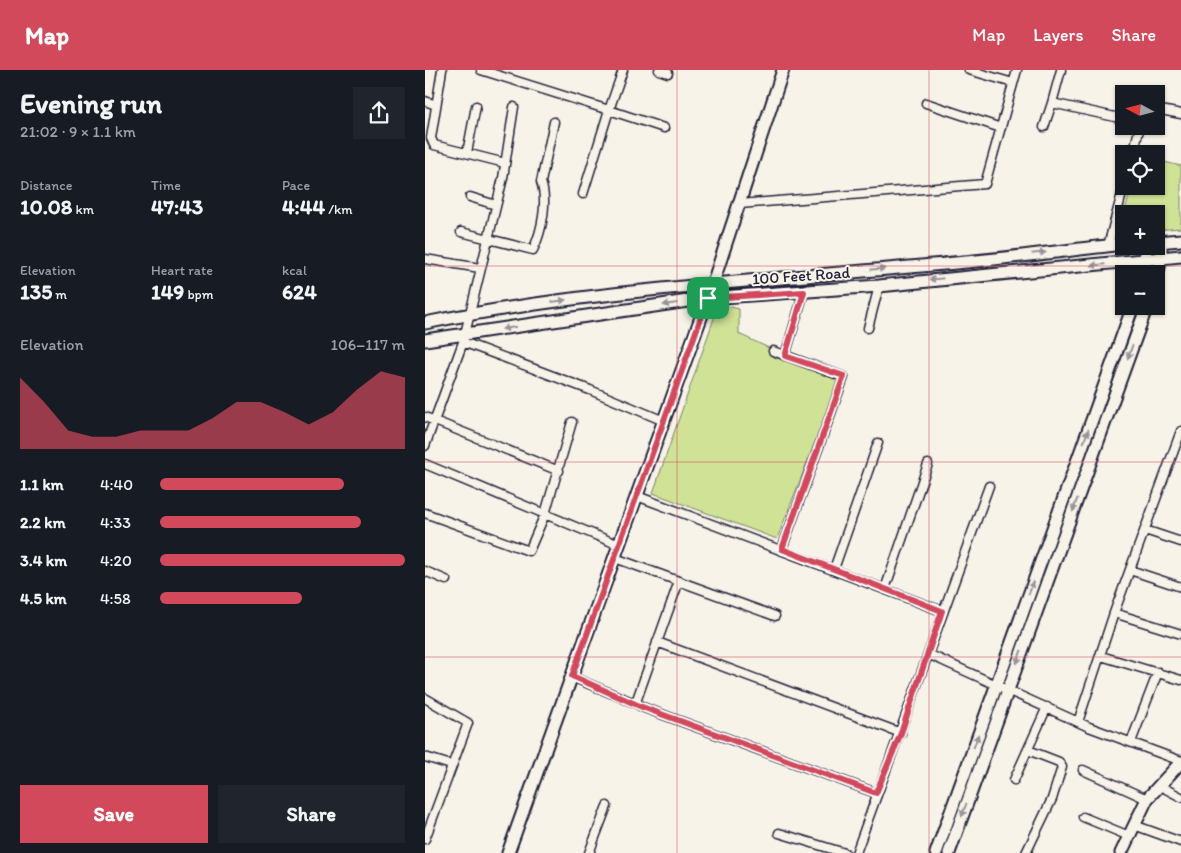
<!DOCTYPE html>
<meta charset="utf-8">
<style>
body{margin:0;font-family:Itim,sans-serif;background:#20242c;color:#f1f3f6;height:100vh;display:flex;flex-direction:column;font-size:19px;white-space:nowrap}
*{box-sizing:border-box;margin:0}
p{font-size:16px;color:#9ea1a6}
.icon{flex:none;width:28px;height:28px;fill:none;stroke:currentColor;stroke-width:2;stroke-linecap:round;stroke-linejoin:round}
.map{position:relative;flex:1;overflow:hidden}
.side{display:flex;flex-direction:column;background:#171b24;width:425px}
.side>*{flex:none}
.needle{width:32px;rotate:277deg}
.controls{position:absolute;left:690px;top:15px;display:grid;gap:10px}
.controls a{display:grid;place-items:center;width:50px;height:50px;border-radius:0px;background:#171b24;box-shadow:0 1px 4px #0004;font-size:25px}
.pin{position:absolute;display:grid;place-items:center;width:42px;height:42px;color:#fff;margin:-21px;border-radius:10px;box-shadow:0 2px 8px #0006}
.round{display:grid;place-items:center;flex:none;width:52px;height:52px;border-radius:0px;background:#20242c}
.summary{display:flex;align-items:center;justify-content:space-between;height:85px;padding:0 20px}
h1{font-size:28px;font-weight:700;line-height:38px}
.figures{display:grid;grid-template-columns:repeat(3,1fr);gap:8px;height:85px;padding:5px 20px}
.figures div{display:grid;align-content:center}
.figures b{font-size:21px;font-weight:700}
.figures small{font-size:14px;font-weight:400}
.figures p{font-size:14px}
.chart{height:140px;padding:10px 20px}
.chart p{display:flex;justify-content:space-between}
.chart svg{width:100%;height:90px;margin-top:5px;fill:#d1495b;opacity:.7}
.button{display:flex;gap:10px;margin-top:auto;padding:10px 20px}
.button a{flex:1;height:58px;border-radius:0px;background:#d1495b;color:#fff;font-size:20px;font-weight:700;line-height:58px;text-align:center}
.button a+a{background:#20242c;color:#f1f3f6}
ul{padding:0 20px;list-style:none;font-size:16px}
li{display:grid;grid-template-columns:80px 60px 1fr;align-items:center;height:38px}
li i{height:12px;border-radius:6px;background:#d1495b}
header{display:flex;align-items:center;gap:30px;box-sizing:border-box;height:70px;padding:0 25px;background:#d1495b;color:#fff}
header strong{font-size:24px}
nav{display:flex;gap:28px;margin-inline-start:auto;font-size:18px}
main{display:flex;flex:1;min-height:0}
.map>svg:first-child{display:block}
.green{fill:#d0e296;stroke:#798268}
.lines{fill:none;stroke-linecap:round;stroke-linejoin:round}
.street-casing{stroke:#22223b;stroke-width:11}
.secondary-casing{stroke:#22223b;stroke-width:15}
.street{stroke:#f7f3e8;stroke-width:8}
.secondary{stroke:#f7f3e8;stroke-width:11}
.oneway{fill:#97959a}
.route-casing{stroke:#fff;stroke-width:10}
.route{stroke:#d1495b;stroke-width:6}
.grid{fill:none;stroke:#d1495b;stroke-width:1;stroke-opacity:0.55}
.labels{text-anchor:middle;stroke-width:4;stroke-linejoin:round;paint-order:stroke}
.street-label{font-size:16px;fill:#22223b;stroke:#f7f3e8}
</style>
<header>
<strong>Map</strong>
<nav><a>Map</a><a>Layers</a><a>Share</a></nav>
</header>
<main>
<section class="side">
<div class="summary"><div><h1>Evening run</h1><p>21:02 · 9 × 1.1 km</p></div><a class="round"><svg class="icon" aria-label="share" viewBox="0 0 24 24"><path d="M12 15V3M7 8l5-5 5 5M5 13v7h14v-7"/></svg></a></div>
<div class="figures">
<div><p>Distance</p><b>10.08<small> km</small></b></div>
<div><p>Time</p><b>47:43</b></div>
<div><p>Pace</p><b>4:44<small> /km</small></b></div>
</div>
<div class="figures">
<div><p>Elevation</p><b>135<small> m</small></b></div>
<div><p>Heart rate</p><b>149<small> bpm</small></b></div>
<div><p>kcal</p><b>624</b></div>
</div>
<div class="chart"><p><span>Elevation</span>106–117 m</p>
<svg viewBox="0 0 160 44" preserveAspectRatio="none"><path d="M0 44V9L10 21L20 35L30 38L40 38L50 35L60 35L70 35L80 29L90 21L100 21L110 26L120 32L130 26L140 15L150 6L160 9V44z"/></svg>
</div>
<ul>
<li><b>1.1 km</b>4:40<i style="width:75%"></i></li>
<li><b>2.2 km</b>4:33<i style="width:82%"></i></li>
<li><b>3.4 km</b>4:20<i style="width:100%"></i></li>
<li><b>4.5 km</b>4:58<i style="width:58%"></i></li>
</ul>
<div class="button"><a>Save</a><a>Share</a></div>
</section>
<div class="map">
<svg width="756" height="783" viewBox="0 0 756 783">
<rect width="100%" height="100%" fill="#f7f3e8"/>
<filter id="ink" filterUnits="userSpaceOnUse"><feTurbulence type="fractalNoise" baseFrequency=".02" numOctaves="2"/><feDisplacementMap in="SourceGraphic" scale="10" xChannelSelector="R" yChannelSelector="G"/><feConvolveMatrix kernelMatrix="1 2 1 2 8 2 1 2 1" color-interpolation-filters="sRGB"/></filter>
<g filter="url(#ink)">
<path class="green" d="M731,90L756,96V158L731,160V144H699L707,116H731Z
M294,234L314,239V264L414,311L352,469L228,423Z"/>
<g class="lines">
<g class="street-casing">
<path id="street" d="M17,0L6,68L9,75L80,93
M56,0L184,40L198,0
M234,0L243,3
M544,0L588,13
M636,0L627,33L699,49
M0,31L11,35
M501,33L576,58
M89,37L78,108L38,272L165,320L239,351
M731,39L756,44
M619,57L627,33
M42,83L51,36
M708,84L715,56
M158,124L184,40L239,58
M45,127L71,135
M315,134L560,114L592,0
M36,162L108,180C117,161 123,132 116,112L129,52
M683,176L699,116
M0,189L55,198
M443,258L454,216
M348,281L419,307L357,479
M360,286L379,222
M0,347L134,401
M0,376L38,272
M0,394L194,475
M212,426L517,541
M0,443L104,481L120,444L147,352
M720,460L756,472
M190,488L350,546
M409,499L453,373
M705,500L756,517
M0,501L21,510
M254,511L212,629V634L217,637L451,723
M460,519L503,394
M689,543L756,564
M232,572L476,663
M503,584L664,657L756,691
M676,586L756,610
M147,607L212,634
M0,628L43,653L0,769
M653,652L689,543L756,361
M706,672L733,602
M0,687L26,695
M658,700L722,729
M589,710L622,637
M735,716L756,727
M658,747L704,766
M709,755L756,772
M354,763L420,783
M164,783L182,736
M431,783L564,416
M601,783L627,729L637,697L634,692L603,680"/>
</g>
<g class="secondary-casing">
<path id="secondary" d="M731,172L756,170
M719,204L721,176
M731,211L736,188V172
M0,253C167,219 338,211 507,195C571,190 635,181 699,174
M0,270L283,228L454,216L756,186
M83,783L283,228L358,0
M511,783L708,236
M524,783L722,236
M696,783L722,729L756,692"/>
</g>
<use href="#street" class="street"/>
<use href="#secondary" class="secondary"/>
</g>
<defs><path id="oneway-solid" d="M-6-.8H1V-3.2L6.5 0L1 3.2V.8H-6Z" transform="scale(1.25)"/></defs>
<g class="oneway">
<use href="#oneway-solid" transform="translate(614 183) rotate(-6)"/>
<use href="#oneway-solid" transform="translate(673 195) rotate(175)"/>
<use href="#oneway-solid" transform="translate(453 199) rotate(-4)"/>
<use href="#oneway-solid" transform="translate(511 209) rotate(174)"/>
<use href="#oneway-solid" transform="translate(134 231) rotate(-8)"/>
<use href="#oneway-solid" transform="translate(245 234) rotate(172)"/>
<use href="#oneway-solid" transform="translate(84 258) rotate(171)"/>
<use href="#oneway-solid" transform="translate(705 282) rotate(110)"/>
<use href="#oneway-solid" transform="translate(661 366) rotate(-70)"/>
<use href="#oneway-solid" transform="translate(650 435) rotate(110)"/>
<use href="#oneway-solid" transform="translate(606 518) rotate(-70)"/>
<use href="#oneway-solid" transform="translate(594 587) rotate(110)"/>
<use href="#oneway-solid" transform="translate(551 671) rotate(-70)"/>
<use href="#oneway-solid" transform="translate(539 740) rotate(110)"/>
</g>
</g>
<g class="lines" filter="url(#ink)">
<g class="route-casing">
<path id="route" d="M379,222L360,286L419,306L357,479L517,541L476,663L451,723L217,637L147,606L283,228Z"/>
</g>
<use href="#route" class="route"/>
</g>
<path class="grid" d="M252,0V783M504,0V783M0,196H756M0,392H756M0,587H756"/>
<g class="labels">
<g class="street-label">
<text transform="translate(376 205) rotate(-4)" y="6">100 Feet Road</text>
</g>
</g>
</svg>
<div class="controls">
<a><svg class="needle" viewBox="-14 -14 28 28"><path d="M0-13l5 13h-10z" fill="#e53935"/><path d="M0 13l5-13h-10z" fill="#9ea1a6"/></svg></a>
<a><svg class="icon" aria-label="locate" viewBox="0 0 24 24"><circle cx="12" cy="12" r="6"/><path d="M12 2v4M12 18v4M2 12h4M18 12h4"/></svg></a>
<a>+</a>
<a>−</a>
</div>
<div class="pin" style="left:283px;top:228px;background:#1e9e55"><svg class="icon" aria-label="arrive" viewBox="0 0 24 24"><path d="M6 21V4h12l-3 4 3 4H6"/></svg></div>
</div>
</main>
